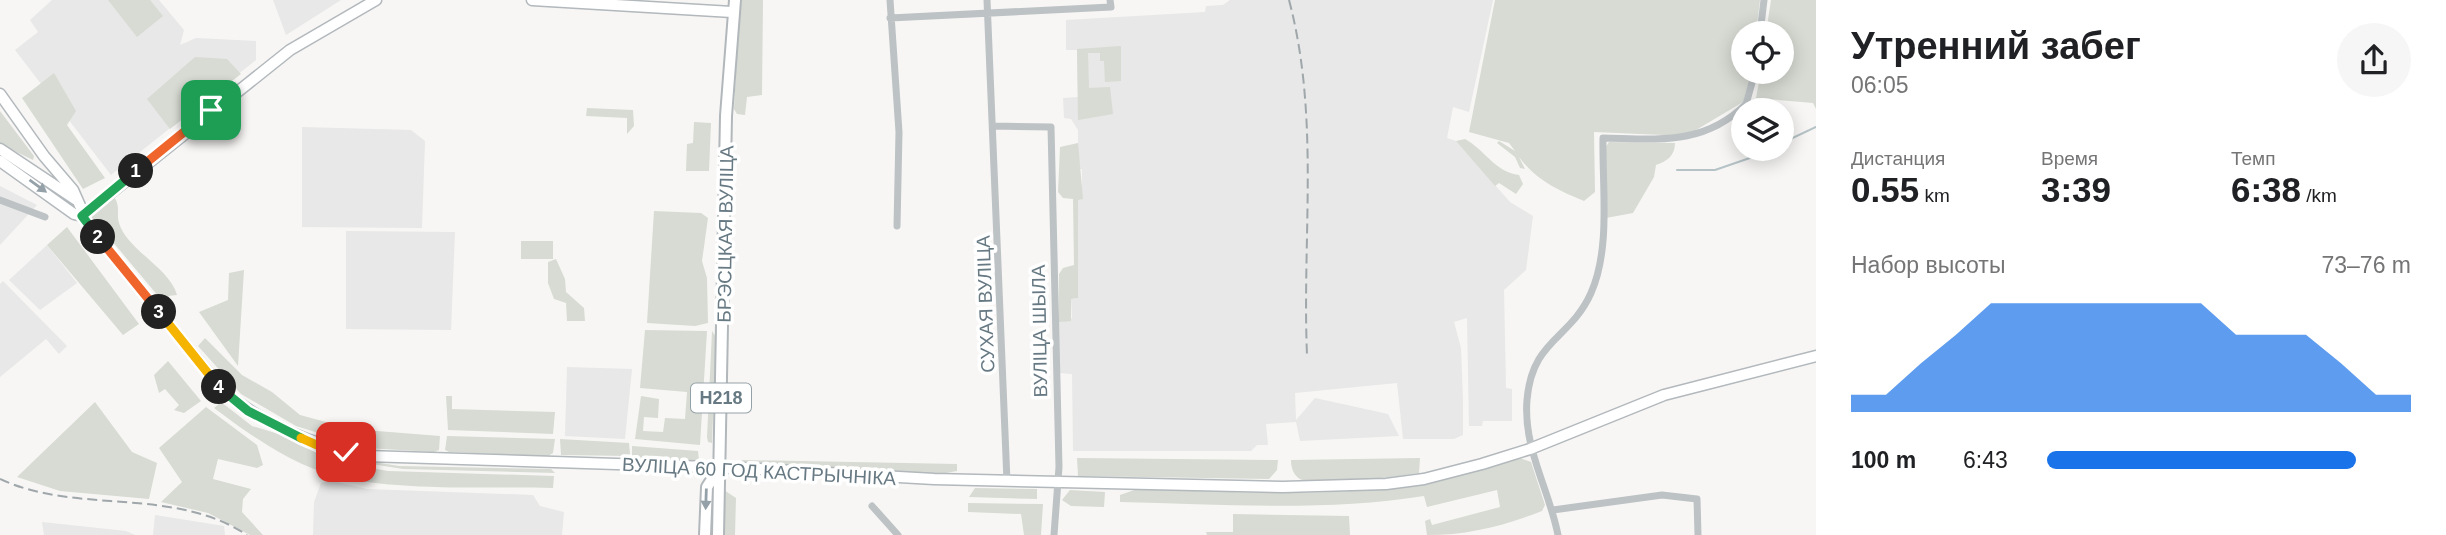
<!DOCTYPE html>
<html lang="ru">
<meta charset="utf-8">
<style>
body{margin:0;font-family:Arial,sans-serif;background:#f6f6f6;color:#202124;height:100vh;display:flex;flex-direction:column;font-size:26px;white-space:nowrap}
*{box-sizing:border-box;margin:0}
p{font-size:23px;color:#757577}
.icon{flex:none;width:38px;height:38px;fill:none;stroke:currentColor;stroke-width:2;stroke-linecap:round;stroke-linejoin:round}
.map{position:relative;flex:1;overflow:hidden}
.details{display:flex;flex-direction:column;background:#fff;width:630px}
.details>*{flex:none}
.fabs{position:absolute;left:1731px;top:21px;display:grid;gap:14px}
.fabs a{display:grid;place-items:center;width:63px;height:63px;border-radius:50%;background:#fff;box-shadow:0 4px 18px #0003;font-size:35px}
.pin{position:absolute;display:grid;place-items:center;width:60px;height:60px;color:#fff;margin:-30px;border-radius:14px;box-shadow:0 4px 10px #0006}
.km{position:absolute;width:35px;height:35px;margin:-18px;border-radius:50%;background:#222;color:#fff;font-size:19px;line-height:35px;text-align:center}
.round{display:grid;place-items:center;flex:none;width:74px;height:74px;border-radius:37px;background:#f6f6f6}
.head{display:flex;align-items:center;justify-content:space-between;height:119px;padding:0 35px}
h1{font-size:38px;font-weight:800;line-height:52px}
.figures{display:grid;grid-template-columns:repeat(3,1fr);gap:10px;height:119px;padding:7px 35px}
.figures div{display:grid;align-content:center}
.figures b{font-size:35px;font-weight:800}
.figures small{font-size:19px;font-weight:400}
.figures p{font-size:19px}
.chart{height:196px;padding:14px 35px}
.chart p{display:flex;justify-content:space-between}
.chart svg{width:100%;height:126px;margin-top:7px;fill:#1a73e8;opacity:.7}
ul{padding:0 35px;list-style:none;font-size:23px}
li{display:grid;grid-template-columns:112px 84px 1fr;align-items:center;height:52px}
li i{height:18px;border-radius:9px;background:#1a73e8}
main{display:flex;flex:1;min-height:0}
.map>svg:first-child{display:block}
.built{fill:#e7e8e7}
.green{fill:#d7dbd3}
.lines{fill:none;stroke-linecap:round;stroke-linejoin:round}
.stream{stroke:#b5c3c6;stroke-width:2}
.secondary-casing{stroke:#b2b8bc;stroke-width:13}
.primary-casing{stroke:#b1b7ba;stroke-width:14}
.street{stroke:#bdc2c5;stroke-width:7}
.secondary{stroke:#fff;stroke-width:10}
.primary{stroke:#fff;stroke-width:10}
.rail{stroke:#9fa7ab;stroke-width:2;stroke-dasharray:10 5;stroke-linecap:butt}
.oneway{fill:#95a1a8}
.split-1-casing{stroke:#fff;stroke-width:14}
.split-2-casing{stroke:#fff;stroke-width:14}
.split-3-casing{stroke:#fff;stroke-width:14}
.split-4-casing{stroke:#fff;stroke-width:14}
.split-5-casing{stroke:#fff;stroke-width:14}
.split-6-casing{stroke:#fff;stroke-width:14}
.split-1{stroke:#f0652b;stroke-width:9}
.split-2{stroke:#22a559;stroke-width:9}
.split-3{stroke:#f0652b;stroke-width:9}
.split-4{stroke:#f5b400;stroke-width:9}
.split-5{stroke:#22a559;stroke-width:9}
.split-6{stroke:#f5b400;stroke-width:9}
.labels{text-anchor:middle;stroke-width:7;stroke-linejoin:round;paint-order:stroke}
.shield{fill:#fff;stroke:#95a1a8;stroke-width:2}
.shield-label{font-size:18px;font-weight:bold;fill:#677983}
.street-label{font-size:19px;fill:#677983;stroke:#fff}
</style>
<main>
<div class="map">
<svg width="1816" height="535" viewBox="0 0 1816 535">
<rect width="100%" height="100%" fill="#f7f6f4"/>
<path class="built" d="M52,0H159L184,30L180,45L196,38L256,41V60L111,175L15,50L38,32L30,20Z
M273,0H341L286,35Z
M1230,0H1493L1469,112L1453,107L1447,138L1456,141L1510,202L1533,216L1526,270L1504,290L1506,388L1512,389V421H1483L1482,426H1469L1467,318L1454,322L1461,348L1463,400V435L1454,439H1403L1397,383L1295,393L1296,420L1315,398L1388,414L1399,436L1300,441L1296,422L1266,424L1268,445H1257L1251,451H1073L1072,374L1059,373V322L1072,318L1071,299L1078,298V199H1082V169H1078V130L1071,119L1064,118L1063,98L1078,97L1077,50H1066V20L1205,12L1206,6L1223,5Z
M302,127L411,130L425,141L422,228L302,227Z
M0,186L37,205L0,245Z
M346,231L455,232L451,330L346,329Z
M47,245L77,283L40,310L9,280Z
M3,281L67,346L59,354L46,339L0,377V284Z
M567,367L632,369L625,439L565,436Z
M333,481L367,489L533,495L540,506L564,512L562,535H313L314,502L321,483Z
M155,515L224,526L225,535H153Z
M42,522L126,531L135,535H44Z"/>
<path class="green" d="M108,0H150L163,16L137,37Z
M763,0L762,95L747,97L745,115L737,114L734,109L739,14L742,0Z
M1495,0H1760L1756,33H1743V72H1752L1743,102L1686,136L1594,132L1595,192L1584,201C1558,190 1537,181 1519,157L1525,169L1520,168L1515,157L1497,143L1499,141L1515,151L1509,143L1469,132Z
M1771,0H1816V109L1813,103L1756,98L1761,72H1782V33H1766Z
M1121,46V81L1105,82L1104,61H1100V53H1088L1089,88L1110,87L1113,114L1078,120L1077,49Z
M195,57L227,59L241,74L170,129L147,99Z
M54,73L76,111L67,125L105,178L83,189L22,98Z
M587,108L633,110L634,126L627,134V118L586,116Z
M0,111L34,156L33,160L0,144Z
M694,122L711,123L709,171H686L687,144L693,143Z
M1465,139C1485,150 1495,172 1519,175L1523,184L1516,194L1499,183L1495,186L1456,141Z
M1609,142L1675,143C1675,156 1667,161 1656,165L1654,177L1633,213L1606,218L1605,148Z
M1078,143L1083,199L1078,200V298L1071,299V321L1059,322V274L1063,268L1074,265L1073,199L1063,198L1058,192L1060,147Z
M114,197C121,207 116,213 119,223C127,250 170,268 177,295L159,297L91,216Z
M654,211L701,213L708,218L702,261L707,278L708,323L695,326L647,323Z
M67,227L139,324L123,335L47,245Z
M521,241H553V259H521Z
M556,259L565,279L566,292L584,308L585,321H567L566,303L554,299L548,283V262Z
M244,270L238,366L199,312L228,300L229,273Z
M645,330L707,331L700,445L635,439L641,396L659,399L658,418L644,417L643,431L663,432L665,418L685,419L687,392L640,388Z
M712,331L716,337L712,443L708,442L707,437Z
M205,338L242,375L272,392L300,415L352,429L440,436L439,450L434,452L366,448L296,426L241,394L198,346Z
M168,361L201,401L184,413L174,410L179,405L165,389L159,393L154,375Z
M446,396H452V409L555,412L553,434L448,430Z
M95,402L132,452L157,463L149,499L60,491L17,477Z
M221,402L252,426L282,435L319,453L321,459L388,471L554,476L553,488C486,486 381,493 319,471C281,457 246,432 214,408Z
M206,407L257,445L263,465L257,468L218,459L213,479L251,489L243,499L242,512L263,535H250L208,513L161,502L182,482L159,448Z
M447,436L555,439L553,453L548,456L449,452L445,450Z
M560,439L629,443L630,454L628,456L561,455Z
M632,446L698,451L699,461L632,459Z
M325,454L399,466L551,469L555,473L403,469L321,456Z
M1517,457L1531,462L1545,505L1542,511C1503,526 1468,535 1427,535L1425,521L1430,519L1432,525L1500,507L1497,490L1427,507L1424,496C1324,512 1221,504 1120,502V495L1137,489C1270,492 1390,505 1517,457Z
M1077,458L1278,460L1277,470L1269,479L1078,476Z
M1420,458L1419,473C1398,476 1315,488 1300,479C1293,475 1291,467 1291,460Z
M742,460L957,464V471L940,474L741,463Z
M975,488L1037,489V499L969,497Z
M724,490L736,498L735,535H723Z
M1070,490L1105,492L1104,507L1071,506L1062,500Z
M968,503L1043,504L1041,535H1024L1021,514L968,512Z
M1233,514L1349,516L1350,535H1207L1206,532H1233Z"/>
<g class="lines">
<path class="stream" d="M1782,143L1816,127
M1677,170H1715L1776,149"/>
<g class="secondary-casing">
<path id="secondary" d="M532,0L732,12
M0,94L44,156L73,190L89,226L223,391C268,427 310,444 366,456L740,468L934,479L1283,487L1386,484L1424,479L1482,464L1530,449L1664,395L1816,356
M0,149L75,199
M0,161L74,214L82,216
M82,216L290,50L376,0"/>
</g>
<g class="primary-casing">
<path id="primary" d="M705,535L707,487L720,467
M718,535L726,116L735,0"/>
</g>
<path class="street" d="M890,0L899,132L897,226
M987,0L1007,481
M890,18L1111,7L1110,0
M1760,33L1764,0
M993,126L1051,127L1059,467L1054,535
M0,200L45,217
M872,506L898,535
M1553,510L1662,495L1697,499L1698,535
M1558,535C1549,489 1523,448 1527,400C1532,339 1570,340 1591,293C1611,248 1602,187 1603,138C1657,139 1704,146 1746,104L1755,72"/>
<use href="#secondary" class="secondary"/>
<use href="#primary" class="primary"/>
<path class="rail" d="M1289,0C1320,117 1302,236 1307,355
M0,479C78,515 173,486 247,535"/>
</g>
<defs><path id="oneway-solid" d="M-6-.8H1V-3.2L6.5 0L1 3.2V.8H-6Z" transform="scale(1.75)"/></defs>
<g class="oneway">
<use href="#oneway-solid" transform="translate(38 186) rotate(36)"/>
<use href="#oneway-solid" transform="translate(706 499) rotate(92)"/>
</g>
<g class="lines">
<g class="split-1-casing">
<path id="split-1" d="M136,171L211,110"/>
</g>
<g class="split-2-casing">
<path id="split-2" d="M98,237L82,216L136,171"/>
</g>
<g class="split-3-casing">
<path id="split-3" d="M98,237L159,312"/>
</g>
<g class="split-4-casing">
<path id="split-4" d="M159,312L219,387"/>
</g>
<g class="split-5-casing">
<path id="split-5" d="M219,387L248,411L301,438"/>
</g>
<g class="split-6-casing">
<path id="split-6" d="M301,438L319,446L346,452"/>
</g>
<use href="#split-1" class="split-1"/>
<use href="#split-2" class="split-2"/>
<use href="#split-3" class="split-3"/>
<use href="#split-4" class="split-4"/>
<use href="#split-5" class="split-5"/>
<use href="#split-6" class="split-6"/>
</g>
<g class="labels">
<rect class="shield" x="691" y="383.5" width="60" height="29" rx="5"/>
<g class="shield-label">
<text x="721" y="404">Н218</text>
</g>
<g class="street-label">
<text transform="translate(725 234) rotate(-89)" y="7">БРЭСЦКАЯ ВУЛІЦА</text>
<text transform="translate(985 304) rotate(-92)" y="7">СУХАЯ ВУЛІЦА</text>
<text transform="translate(1039 331) rotate(-91)" y="7">ВУЛІЦА ШЫЛА</text>
<text transform="translate(759 471) rotate(3)" y="7">ВУЛІЦА 60 ГОД КАСТРЫЧНІКА</text>
</g>
</g>
</svg>
<div class="fabs">
<a><svg class="icon" aria-label="locate" viewBox="0 0 24 24"><circle cx="12" cy="12" r="6"/><path d="M12 2v4M12 18v4M2 12h4M18 12h4"/></svg></a>
<a><svg class="icon" aria-label="layers" viewBox="0 0 24 24"><path d="M12 4l9 5-9 5-9-5zM3 14l9 5 9-5"/></svg></a>
</div>
<div class="pin" style="left:211px;top:110px;background:#1e9e55"><svg class="icon" aria-label="arrive" viewBox="0 0 24 24"><path d="M6 21V4h12l-3 4 3 4H6"/></svg></div>
<div class="pin" style="left:346px;top:452px;background:#d93025"><svg class="icon" aria-label="check" viewBox="0 0 24 24"><path d="M5 12l5 5 9-10"/></svg></div>
<b class="km" style="left:136px;top:171px">1</b>
<b class="km" style="left:98px;top:237px">2</b>
<b class="km" style="left:159px;top:312px">3</b>
<b class="km" style="left:219px;top:387px">4</b>
</div>
<section class="details">
<div class="head"><div><h1>Утренний забег</h1><p>06:05</p></div><a class="round"><svg class="icon" aria-label="share" viewBox="0 0 24 24"><path d="M12 15V3M7 8l5-5 5 5M5 13v7h14v-7"/></svg></a></div>
<div class="figures">
<div><p>Дистанция</p><b>0.55<small> km</small></b></div>
<div><p>Время</p><b>3:39</b></div>
<div><p>Темп</p><b>6:38<small> /km</small></b></div>
</div>
<div class="chart"><p><span>Набор высоты</span>73–76 m</p>
<svg viewBox="0 0 160 44" preserveAspectRatio="none"><path d="M0 44V38L10 38L20 27L30 17L40 6L50 6L60 6L70 6L80 6L90 6L100 6L110 17L120 17L130 17L140 27L150 38L160 38V44z"/></svg>
</div>
<ul>
<li><b>100 m</b>6:43<i style="width:85%"></i></li>
</ul>
</section>
</main>
